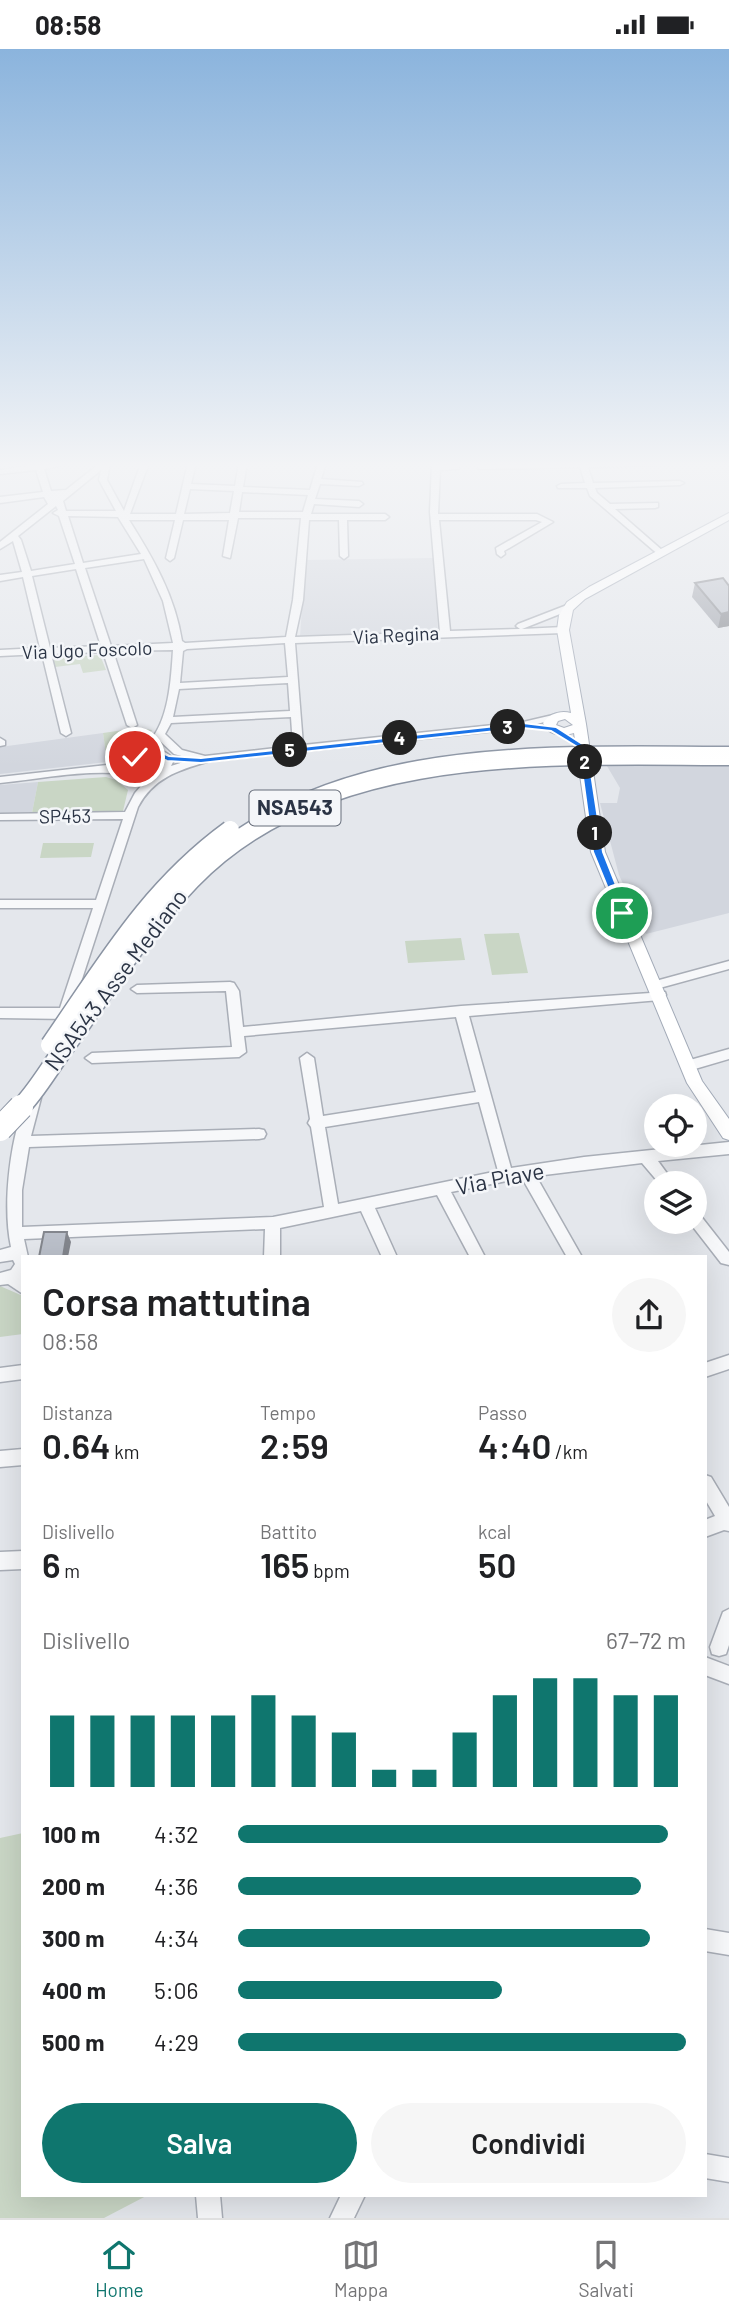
<!DOCTYPE html>
<html lang="it">
<meta charset="utf-8">
<style>
body{margin:0;font-family:Barlow,sans-serif;background:#f6f6f6;color:#202124;height:100vh;display:flex;flex-direction:column;font-size:26px;white-space:nowrap}
*{box-sizing:border-box;margin:0}
p{font-size:23px;color:#757577}
.icon{flex:none;width:38px;height:38px;fill:none;stroke:currentColor;stroke-width:2;stroke-linecap:round;stroke-linejoin:round}
.map{position:relative;flex:1;overflow:hidden}
.sheet{position:absolute;left:21px;top:1206px;width:686px;height:942px;display:flex;flex-direction:column;background:#fff;border-radius:0px;box-shadow:0 7px 28px #0002}
.sheet>*{flex:none}
.buttons{position:absolute;left:644px;top:1045px;display:grid;gap:14px}
.buttons a{display:grid;place-items:center;width:63px;height:63px;border-radius:50%;background:#fff;box-shadow:0 7px 28px #0002;font-size:35px}
.pin{position:absolute;display:grid;place-items:center;width:60px;height:60px;color:#fff;margin:-30px;border:4px solid #fff;border-radius:50%;box-shadow:0 2px 7px #0007}
.km{position:absolute;width:35px;height:35px;margin:-18px;border-radius:50%;background:#222;color:#fff;font-size:19px;line-height:35px;text-align:center}
.round{display:grid;place-items:center;flex:none;width:74px;height:74px;border-radius:37px;background:#f6f6f6}
.head{display:flex;align-items:center;justify-content:space-between;height:119px;padding:0 21px}
h1{font-size:38px;font-weight:600;line-height:52px}
.figures{display:grid;grid-template-columns:repeat(3,1fr);gap:10px;height:119px;padding:7px 21px}
.figures div{display:grid;align-content:center}
.figures b{font-size:35px;font-weight:600}
.figures small{font-size:19px;font-weight:400}
.figures p{font-size:19px}
.chart{height:196px;padding:14px 21px}
.chart p{display:flex;justify-content:space-between}
.chart svg{width:100%;height:126px;margin-top:7px;stroke:#0f766e;stroke-width:6}
.button{display:flex;gap:14px;margin-top:auto;padding:14px 21px}
.button a{flex:1;height:80px;border-radius:42px;background:#0f766e;color:#fff;font-size:28px;font-weight:600;line-height:80px;text-align:center}
.button a+a{background:#f6f6f6;color:#202124}
ul{padding:0 21px;list-style:none;font-size:23px}
li{display:grid;grid-template-columns:112px 84px 1fr;align-items:center;height:52px}
li i{height:18px;border-radius:9px;background:#0f766e}
.status{display:flex;justify-content:space-between;align-items:center;height:49px;padding:0 35px;background:#fff;direction:ltr}
.status svg{height:19px;fill:currentColor}
.tab-bar{display:flex;justify-content:space-around;align-items:center;height:98px;border-top:2px solid #e0e0e0;background:#fff;font-size:19px;color:#757577}
.tab-bar a{display:grid;justify-items:center;gap:4px}
.tab-bar .on{color:#0f766e}
.map>svg:first-child{display:block}
.built{fill:#d2d6de}
.green{fill:#c9d6c5}
.lines{fill:none;stroke-linecap:round;stroke-linejoin:round}
.minor-casing{stroke:#a9aeb7;stroke-width:3}
.major-casing{stroke:#a3abb8;stroke-width:2}
.minor{fill:#f7f8fa;fill-rule:evenodd}
.major{fill:#fff;fill-rule:evenodd}
.highway-bridge-far1-casing{stroke:#8b94a3;stroke-width:21;stroke-linecap:butt}
.highway-bridge-casing{stroke:#8b94a3;stroke-width:26;stroke-linecap:butt}
.highway-bridge-far1{stroke:#fff;stroke-width:18}
.highway-bridge{stroke:#fff;stroke-width:24}
.wall{fill:#a1a5ae}
.shaded-wall{fill:#83868d}
.building{fill:#bbc0ca;stroke:#83868d;stroke-width:2}
.route{fill:#1a73e8;stroke:#fff;stroke-width:2}
.labels{text-anchor:middle;stroke-width:5;stroke-linejoin:round;paint-order:stroke}
.far-street-label{font-size:19px;fill:#2b3445;stroke:#f4f6f9}
.shield{fill:#f4f6f9;stroke:#676e7b;stroke-width:2}
.shield-label{font-size:21px;font-weight:bold;fill:#2b3445}
.street-label{font-size:23px;fill:#2b3445;stroke:#f4f6f9}
</style>
<div class="status"><b>08:58</b><svg viewBox="0 0 49 12"><path d="M0 12V9h3v3zM5 12V6h3v6zM10 12V3h3v9zM15 12V0h3v12zM26 1h20v11H26zM47 4h2v5h-2z"/></svg></div>
<div class="map">
<svg width="729" height="2169" viewBox="0 0 729 2169">
<rect width="100%" height="100%" fill="#e4e7ec"/>
<path class="built" d="M433,509L438,582L300,588L305,511Z
M103,684L107,713L0,725V698Z
M604,712H729V864L646,885L619,826L600,754H617L620,739Z
M38,733L32,764H0V736Z"/>
<path class="green" d="M100,606L106,621L83,624L80,615L55,618L52,609Z
M138,679L152,681C142,700 127,707 107,713L103,684Z
M106,728L116,731L128,741L123,762L32,764L38,733Z
M43,794H94L91,808L40,809Z
M519,884L528,924L492,926L484,885Z
M461,889L465,911L408,914L405,892Z
M0,1237L23,1247V1285L0,1288Z
M23,1784V2146H148L104,2169H0V1789Z"/>
<g class="lines">
<g class="minor-casing">
<path id="minor" d="M34,414H72L44,420L51,442L66,441L100,414H110L107,431L124,462L141,414H149L130,465H176L188,414H196L191,435L235,437L239,414H247L243,438L310,441L318,414H326L321,430L362,433L363,435L359,437L320,435L315,450L359,452L363,455L359,458L314,455L311,465H385L389,468L385,471H347L348,507L344,510L340,507L339,471H309L303,551L295,588L440,583L430,463L432,414L459,416V420L440,421L438,465H537L553,473L504,502L505,505L501,508L497,505L496,499L542,473L536,471H439L450,582L520,580L516,577L518,575L567,556L572,559L570,561L522,580L563,578L568,581L563,584L295,594L303,696L523,673L553,666L558,669L523,679L210,712C179,721 154,728 138,758L69,970L0,969V959H60L93,859H0V851H96L123,770L0,771V765L125,763L135,744L148,729C101,717 49,729 0,734V728L107,716L126,718L127,711C134,705 142,701 148,694C169,672 171,631 173,601L113,602L137,676L132,679L127,676L103,603L51,605L71,684L66,687L61,684L42,605L0,607V601L40,599L23,528L0,532V526L22,523L13,492L0,500V493L48,455L44,448L0,454V448L43,443L36,421L0,425V421L35,416ZM101,421L99,431L116,462H66L63,452ZM190,440L234,442L230,464L184,465ZM242,443L308,446L303,463H239ZM56,457L58,461L53,464L59,467L75,515L31,522L21,491L18,487ZM68,467L118,468L141,505L83,514ZM238,469H301L293,551L286,588L185,594L182,592C175,547 153,509 129,471H175L166,509L170,512L174,509L183,471H229L223,507L230,509ZM144,510L163,552L173,594L111,597L85,519ZM76,520L101,597L50,599L32,527ZM285,594L288,628L180,634L183,602L187,600ZM288,634L290,662L173,668L179,640ZM291,668L293,697L205,707L182,701L165,685L171,674ZM160,692L174,705L193,710L171,717L174,711C170,705 161,700 153,700ZM154,706L163,712L159,720L149,722L137,717L136,714L142,709Z
M477,414H675L671,416L588,418L593,434L680,432L684,434L680,436L595,439L597,444L610,455L658,454V458L655,459L615,460L663,502L664,504L660,507L590,447L587,439H558L557,437L561,435L585,434L580,418L482,420H479Z
M0,689L5,692V696L0,697Z
M729,912V920L656,940L650,936L652,933Z
M230,933L234,934L239,942L243,978L461,957L665,943L666,946L660,951L469,967L511,1119L584,1108L729,1093V1105L658,1112L674,1134H659L642,1114L536,1127L582,1208H567L522,1129L451,1143L485,1208H470L437,1146L375,1159L397,1208H382L361,1162L280,1179V1208H264L265,1180L24,1190L28,1208H23V1245L8,1235L0,1236V1224L11,1221L15,1215L13,1211L0,1213V1201L11,1198C2,1156 10,1085 29,1045H39L41,1049L31,1087L259,1080L264,1081L266,1085L264,1089L259,1090L29,1098L22,1141V1178L273,1168L324,1158L311,1078L308,1074L310,1070L300,1009L307,1004L314,1009L323,1067L476,1043L456,968L244,987L246,1003L239,1008L92,1014L85,1009L92,1004L232,998L226,942L137,944L131,940L137,936ZM479,1053L498,1122L338,1155L325,1078Z
M729,1000V1010L688,1022L681,1017L683,1013Z
M695,1164L700,1166L729,1203V1216L721,1214L690,1174L689,1172H695Z
M729,1306V1320L705,1328V1314Z
M23,1316V1330L0,1333V1319Z
M23,1400V1416L0,1418V1402Z
M705,1426L711,1428L729,1458V1482L724,1481L705,1488V1471L715,1467L705,1450Z
M23,1502V1520L0,1521V1503Z
M729,1560V1596L726,1605L719,1607L712,1605L710,1598L723,1563Z
M705,1608L729,1617V1635L705,1626Z
M705,1880L729,1884V1906L705,1902Z
M705,2105L729,2109V2133L705,2129Z
M196,2146H220L222,2169H198Z
M341,2146H365L354,2169H330Z"/>
</g>
<g class="major-casing">
<path id="major" d="M729,464V471L585,550L573,561L569,581L586,675L605,803L702,1032L729,1070V1091L723,1089L687,1034L591,803L574,684C562,687 549,687 543,674C549,665 560,661 571,664L557,581L559,566L567,553L589,538ZM565,670L573,676L564,679L556,676L558,672Z"/>
</g>
<use href="#minor" class="minor"/>
<use href="#major" class="major"/>
<g class="highway-bridge-far1-casing">
<path id="highway-bridge-far1" d="M50,996C106,915 149,840 230,781
M19,1060C35,1044 47,1023 60,1005C102,947 141,883 191,831C325,692 552,707 729,707"/>
</g>
<g class="highway-bridge-casing">
<path id="highway-bridge" d="M0,1080L21,1058"/>
</g>
<use href="#highway-bridge-far1" class="highway-bridge-far1"/>
<use href="#highway-bridge" class="highway-bridge"/>
</g>
<path class="wall" d="M695,534L729,537V577L718,579L692,548Z"/>
<path class="shaded-wall" d="M729,563V577L718,579L721,565Z
M67,1183L71,1193L68,1208H63Z"/>
<path class="building" d="M723,529L729,537V563L721,565L695,534Z
M44,1183H67L63,1208H39Z"/>
<linearGradient id="sky" x2="0" y2="1"><stop stop-color="#8bb4dd"/><stop offset="0.58" stop-color="#f3f4f6"/><stop offset="1" stop-color="#f3f4f6" stop-opacity="0"/></linearGradient>
<rect width="729" height="718" fill="url(#sky)"/>
<path class="route" d="M523,674L556,678L587,698L603,803L627,864L626,866L618,864L593,803L579,699L551,682L523,679L201,714L167,712L155,706L135,710L131,708L156,701L169,707L201,709Z"/>
<g class="labels">
<g class="far-street-label">
<text transform="translate(396 586) rotate(-3)" y="7">Via Regina</text>
<text transform="translate(87 601) rotate(-2)" y="7">Via Ugo Foscolo</text>
<text transform="translate(65 767) rotate(-1)" y="7">SP453</text>
</g>
<rect class="shield" x="249.5" y="741.5" width="91" height="35" rx="5"/>
<g class="shield-label">
<text x="295" y="766">NSA543</text>
</g>
<g class="street-label">
<text transform="translate(116 931) rotate(-53)" y="8">NSA543 Asse Mediano</text>
<text transform="translate(500 1130) rotate(-11)" y="8">Via Piave</text>
</g>
</g>
</svg>
<div class="buttons">
<a><svg class="icon" aria-label="locate" viewBox="0 0 24 24"><circle cx="12" cy="12" r="6"/><path d="M12 2v4M12 18v4M2 12h4M18 12h4"/></svg></a>
<a><svg class="icon" aria-label="layers" viewBox="0 0 24 24"><path d="M12 4l9 5-9 5-9-5zM3 14l9 5 9-5"/></svg></a>
</div>
<div class="pin" style="left:622px;top:864px;background:#1e9e55"><svg class="icon" aria-label="arrive" viewBox="0 0 24 24"><path d="M6 21V4h12l-3 4 3 4H6"/></svg></div>
<div class="pin" style="left:135px;top:708px;background:#d93025"><svg class="icon" aria-label="check" viewBox="0 0 24 24"><path d="M5 12l5 5 9-10"/></svg></div>
<b class="km" style="left:595px;top:784px">1</b>
<b class="km" style="left:585px;top:713px">2</b>
<b class="km" style="left:508px;top:678px">3</b>
<b class="km" style="left:400px;top:689px">4</b>
<b class="km" style="left:290px;top:701px">5</b>
<section class="sheet">
<div class="head"><div><h1>Corsa mattutina</h1><p>08:58</p></div><a class="round"><svg class="icon" aria-label="share" viewBox="0 0 24 24"><path d="M12 15V3M7 8l5-5 5 5M5 13v7h14v-7"/></svg></a></div>
<div class="figures">
<div><p>Distanza</p><b>0.64<small> km</small></b></div>
<div><p>Tempo</p><b>2:59</b></div>
<div><p>Passo</p><b>4:40<small> /km</small></b></div>
</div>
<div class="figures">
<div><p>Dislivello</p><b>6<small> m</small></b></div>
<div><p>Battito</p><b>165<small> bpm</small></b></div>
<div><p>kcal</p><b>50</b></div>
</div>
<div class="chart"><p><span>Dislivello</span>67–72 m</p>
<svg viewBox="0 0 160 44" preserveAspectRatio="none"><path d="M5 44V19M15 44V19M25 44V19M35 44V19M45 44V19M55 44V12M65 44V19M75 44V25M85 44V38M95 44V38M105 44V25M115 44V12M125 44V6M135 44V6M145 44V12M155 44V12"/></svg>
</div>
<ul>
<li><b>100 m</b>4:32<i style="width:96%"></i></li>
<li><b>200 m</b>4:36<i style="width:90%"></i></li>
<li><b>300 m</b>4:34<i style="width:92%"></i></li>
<li><b>400 m</b>5:06<i style="width:59%"></i></li>
<li><b>500 m</b>4:29<i style="width:100%"></i></li>
</ul>
<div class="button"><a>Salva</a><a>Condividi</a></div>
</section>
</div>
<nav class="tab-bar">
<a class="on"><svg class="icon" aria-label="home" viewBox="0 0 24 24"><path d="M3 11l9-7 9 7M6 9v11h12V9"/></svg>Home</a>
<a><svg class="icon" aria-label="map" viewBox="0 0 24 24"><path d="M3 6l6-2 6 2 6-2v14l-6 2-6-2-6 2zM9 4v14M15 6v14"/></svg>Mappa</a>
<a><svg class="icon" aria-label="saved" viewBox="0 0 24 24"><path d="M7 4h10v16l-5-4-5 4z"/></svg>Salvati</a>
</nav>
